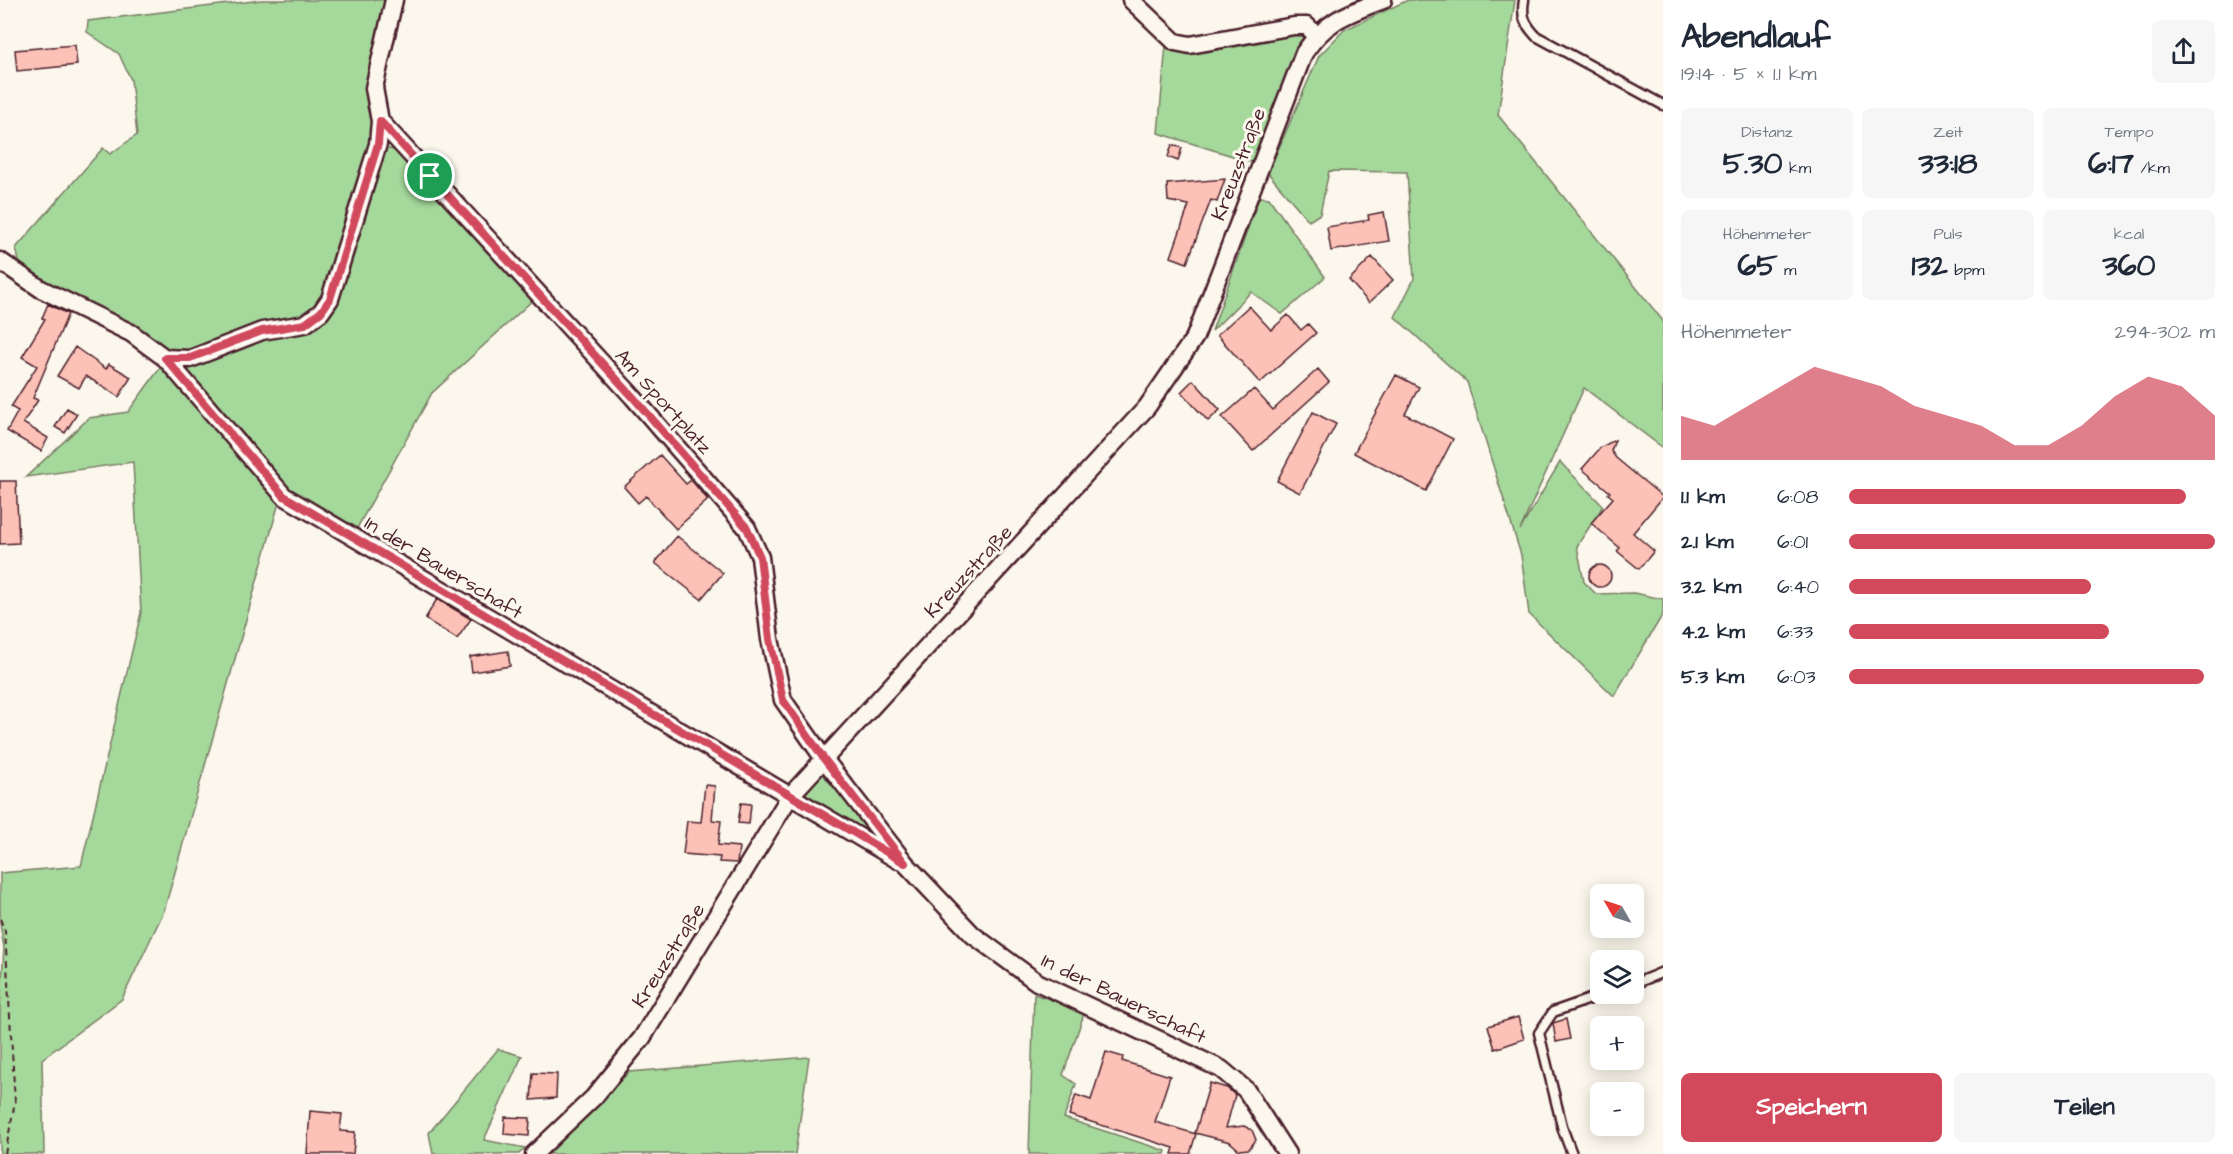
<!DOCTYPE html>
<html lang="de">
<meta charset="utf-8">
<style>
body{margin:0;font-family:"Architects Daughter",sans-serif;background:#f6f6f7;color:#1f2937;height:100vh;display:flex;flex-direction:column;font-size:22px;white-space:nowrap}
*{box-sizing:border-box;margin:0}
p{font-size:20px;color:#747a83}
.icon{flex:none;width:33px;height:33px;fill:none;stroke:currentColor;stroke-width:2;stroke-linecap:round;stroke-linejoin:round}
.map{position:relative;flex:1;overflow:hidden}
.sheet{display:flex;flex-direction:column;background:#fff;width:570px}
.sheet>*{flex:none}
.needle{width:39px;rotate:309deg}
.buttons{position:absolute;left:1590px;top:884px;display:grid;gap:12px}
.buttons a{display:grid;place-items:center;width:54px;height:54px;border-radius:9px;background:#fff;box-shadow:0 3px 15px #0003;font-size:30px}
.pin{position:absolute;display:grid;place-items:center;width:51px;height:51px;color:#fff;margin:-26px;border:3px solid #fff;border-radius:50%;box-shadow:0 2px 6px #0007}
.round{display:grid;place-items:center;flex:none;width:63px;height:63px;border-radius:9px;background:#f6f6f7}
.overview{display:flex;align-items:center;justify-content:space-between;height:102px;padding:0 18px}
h1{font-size:33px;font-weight:700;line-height:45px}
.metrics{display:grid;grid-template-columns:repeat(3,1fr);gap:9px;height:102px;padding:6px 18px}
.metrics div{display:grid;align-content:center;border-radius:9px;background:#f6f6f7;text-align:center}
.metrics b{font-size:30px;font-weight:700}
.metrics small{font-size:16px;font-weight:400}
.metrics p{font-size:16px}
.chart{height:168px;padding:12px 18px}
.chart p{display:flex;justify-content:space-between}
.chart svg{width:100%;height:108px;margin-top:6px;fill:#d1495b;opacity:.7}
.cta{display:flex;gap:12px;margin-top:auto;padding:12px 18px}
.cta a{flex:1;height:69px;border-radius:9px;background:#d1495b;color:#fff;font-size:24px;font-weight:700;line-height:69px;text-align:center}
.cta a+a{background:#f6f6f7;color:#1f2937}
ul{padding:0 18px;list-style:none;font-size:20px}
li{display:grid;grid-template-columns:96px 72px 1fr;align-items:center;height:45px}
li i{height:15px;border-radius:8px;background:#d1495b}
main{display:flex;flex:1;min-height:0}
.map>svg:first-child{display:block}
.green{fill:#a5d99c;stroke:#787c64;stroke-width:1.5}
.building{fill:#fdc2b7;stroke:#4a1f2b;stroke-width:1.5}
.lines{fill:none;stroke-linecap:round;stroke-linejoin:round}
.service-casing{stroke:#4a1f2b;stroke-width:13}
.minor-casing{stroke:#4a1f2b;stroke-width:21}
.path{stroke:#4a1f2b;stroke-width:2;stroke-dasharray:6 4.5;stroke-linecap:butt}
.service{stroke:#fbf7ec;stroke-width:8}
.minor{stroke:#fbf7ec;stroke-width:16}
.route-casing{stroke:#fff;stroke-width:12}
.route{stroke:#d1495b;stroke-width:8}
.labels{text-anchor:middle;stroke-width:6;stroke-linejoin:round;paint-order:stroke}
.street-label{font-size:20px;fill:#4a1f2b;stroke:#fbf7ec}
</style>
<main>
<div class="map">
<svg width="1663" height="1154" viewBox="0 0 1663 1154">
<rect width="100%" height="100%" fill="#fbf7ec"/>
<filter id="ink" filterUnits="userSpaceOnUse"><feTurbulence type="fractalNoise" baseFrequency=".0167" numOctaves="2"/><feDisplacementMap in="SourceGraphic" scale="12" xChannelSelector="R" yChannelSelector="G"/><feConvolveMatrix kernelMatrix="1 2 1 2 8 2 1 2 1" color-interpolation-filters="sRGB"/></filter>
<g filter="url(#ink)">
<path class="green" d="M262,0H387L367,75V107L372,128L370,153L325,292L304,317L192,352L170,353L20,266L16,248L103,148L110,154L137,135L131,80L119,54L87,32L88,21Z
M1408,0H1515L1498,115L1663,321V448L1584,388L1520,530L1560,462L1603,506L1577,546L1584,582L1596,594L1634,593L1663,599V614L1614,696L1529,614L1521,555L1467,382L1395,317L1414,279L1407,172L1329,171L1320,214L1309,221L1268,173L1319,56L1344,30Z
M1295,31L1304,38L1252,162L1158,133L1166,45Z
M386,148L400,152L534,299L432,393L356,530L288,492L182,369L231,352L337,301Z
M1259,197L1269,198L1325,277L1282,314L1251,292L1212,331Z
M163,364L280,499L164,911L122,999L42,1059L44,1154H0V1007L4,948L0,924V873L81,866L141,613L133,462L26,477L89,418L128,412Z
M825,770L881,840L802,795Z
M1034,994L1085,1011L1063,1075L1076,1084L1064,1118L1166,1151L1165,1154H1029Z
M498,1049L522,1056L484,1140L525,1148L519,1154H433L429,1133Z
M809,1057L795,1154H549L629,1072Z"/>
<path class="building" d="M75,45L77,65L17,71L15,50Z
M1172,145L1182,148L1178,161L1168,157Z
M1225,179L1217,202L1211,200L1187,263L1171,257L1189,205L1168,201L1167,184Z
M1384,212L1389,241L1331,251L1327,227L1369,220L1368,215Z
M1372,257L1393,280L1369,303L1349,280Z
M48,304L68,314L33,398L38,400L23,423L48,438L41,451L7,431L18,411L11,407L37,366L22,357L45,319L42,318Z
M1249,306L1271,330L1288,315L1301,330L1308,324L1316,333L1260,383L1217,335Z
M75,347L106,369L109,364L131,377L119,397L86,376L79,388L57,376Z
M1318,369L1329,382L1253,451L1222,417L1254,389L1273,410Z
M1396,375L1419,387L1405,414L1453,439L1426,491L1354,453Z
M1193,380L1220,410L1208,421L1181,392Z
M67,408L77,414L65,433L55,427Z
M1313,412L1336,424L1300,493L1277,481Z
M1615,440L1611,451L1616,458L1663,497L1633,533L1654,551L1639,569L1617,551L1620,548L1591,523L1613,498L1608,494L1610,492L1582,469L1601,447Z
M660,455L686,484L691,480L708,500L676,529L646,496L638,503L624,487Z
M0,481H16L19,543L0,544Z
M677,536L723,573L701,599L655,563Z
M1589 576a11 11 0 1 1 22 0a11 11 0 1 1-22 0Z
M437,599L471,619L457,639L425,619Z
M508,651L510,666L472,672L470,657Z
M705,785L715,786L712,820L721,821L718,845L739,847L737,863L719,862L720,857L683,854L687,821L701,822Z
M741,803L751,804L749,824L738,823Z
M1518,1017L1524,1039L1495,1049L1488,1026Z
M1566,1019L1570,1039L1556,1042L1553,1023Z
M1106,1052L1123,1057L1122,1061L1170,1076L1155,1122L1196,1134L1190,1154H1172L1174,1148L1069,1115L1076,1095L1091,1100Z
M533,1073L557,1074L556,1098L531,1100Z
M1210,1083L1227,1088L1235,1095L1226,1128L1244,1126L1252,1130L1256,1140L1249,1149L1239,1150L1230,1142L1195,1133Z
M310,1111L342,1114L340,1131L355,1132L353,1154H307Z
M505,1117L530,1118L529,1136L504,1134Z"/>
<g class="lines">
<g class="service-casing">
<path id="service" d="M1524,0C1521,17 1525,24 1536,36L1663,105
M1634,984L1663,972
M1572,1154L1563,1130L1539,1033L1553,1012L1607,993"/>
</g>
<g class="minor-casing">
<path id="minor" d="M1131,0L1175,42L1190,45L1294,26H1307L1316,35
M380,121L633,397L747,528L760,557L770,639L783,700L824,759L905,863L973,935L1037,982L1221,1069L1246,1090L1287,1154
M0,261L41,289L131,333L165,358L284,496L898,860
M165,358L190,359L262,331L305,324L321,312L330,299L378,144L380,121L374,88L394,0
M534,1154L594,1097L642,1038L790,796L1147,407L1195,337L1304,53C1326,20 1347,14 1383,0"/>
</g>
<path class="path" d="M0,919L5,931L15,1102L5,1154"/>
<use href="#service" class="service"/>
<use href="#minor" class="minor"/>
</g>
</g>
<g class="lines" filter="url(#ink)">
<g class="route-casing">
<path id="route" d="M380,121L633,397L747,528L760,557L770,639L783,700L824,759L905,863L284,496L165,358H190L262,331L305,324L321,312L330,299L378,144Z"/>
</g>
<use href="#route" class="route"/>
</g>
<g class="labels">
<g class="street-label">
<text transform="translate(1238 164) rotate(-69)" y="7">Kreuzstraße</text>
<text transform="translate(664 401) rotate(48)" y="7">Am Sportplatz</text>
<text transform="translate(444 567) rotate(31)" y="7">In der Bauerschaft</text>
<text transform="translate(968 571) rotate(-47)" y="7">Kreuzstraße</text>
<text transform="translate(668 955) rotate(-58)" y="7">Kreuzstraße</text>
<text transform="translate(1124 998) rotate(26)" y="7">In der Bauerschaft</text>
</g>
</g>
</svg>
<div class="buttons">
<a><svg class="needle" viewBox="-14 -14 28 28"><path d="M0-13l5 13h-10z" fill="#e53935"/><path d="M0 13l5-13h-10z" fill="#747a83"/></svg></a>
<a><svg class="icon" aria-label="layers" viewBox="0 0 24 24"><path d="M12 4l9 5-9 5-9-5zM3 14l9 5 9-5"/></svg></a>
<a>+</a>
<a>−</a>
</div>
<div class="pin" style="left:430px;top:176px;background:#1e9e55"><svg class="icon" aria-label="arrive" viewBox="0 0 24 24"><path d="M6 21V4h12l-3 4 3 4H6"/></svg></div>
</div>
<section class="sheet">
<div class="overview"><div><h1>Abendlauf</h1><p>19:14 · 5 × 1.1 km</p></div><a class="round"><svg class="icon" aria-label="share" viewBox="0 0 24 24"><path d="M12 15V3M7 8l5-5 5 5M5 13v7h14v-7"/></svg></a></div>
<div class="metrics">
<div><p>Distanz</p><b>5.30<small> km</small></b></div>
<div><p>Zeit</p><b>33:18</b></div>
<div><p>Tempo</p><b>6:17<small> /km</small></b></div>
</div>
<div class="metrics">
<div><p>Höhenmeter</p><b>65<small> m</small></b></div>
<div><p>Puls</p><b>132<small> bpm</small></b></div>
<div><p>kcal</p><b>360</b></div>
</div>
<div class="chart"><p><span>Höhenmeter</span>294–302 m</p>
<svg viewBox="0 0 160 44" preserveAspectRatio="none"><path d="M0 44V26L10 30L20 22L30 14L40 6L50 10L60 14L70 22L80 26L90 30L100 38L110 38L120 30L130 18L140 10L150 14L160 26V44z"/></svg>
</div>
<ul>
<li><b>1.1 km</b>6:08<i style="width:92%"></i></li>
<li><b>2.1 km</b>6:01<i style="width:100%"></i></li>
<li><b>3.2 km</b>6:40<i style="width:66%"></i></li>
<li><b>4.2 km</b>6:33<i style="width:71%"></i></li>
<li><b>5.3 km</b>6:03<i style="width:97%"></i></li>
</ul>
<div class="cta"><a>Speichern</a><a>Teilen</a></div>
</section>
</main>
